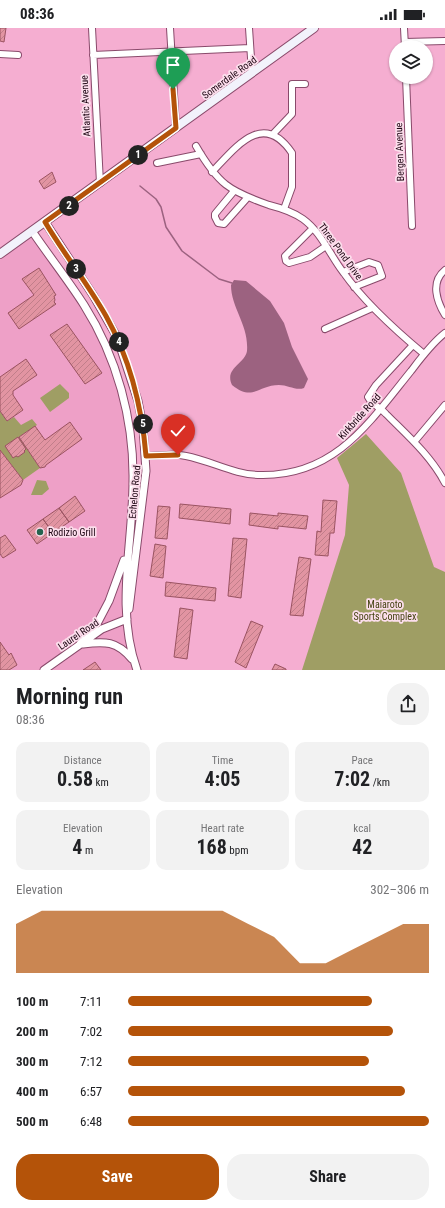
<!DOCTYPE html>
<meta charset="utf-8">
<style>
body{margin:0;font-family:"Roboto Condensed",sans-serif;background:#f2f2f2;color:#202124;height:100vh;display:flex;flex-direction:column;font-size:15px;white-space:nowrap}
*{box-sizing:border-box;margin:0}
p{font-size:13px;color:#757577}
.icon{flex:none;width:22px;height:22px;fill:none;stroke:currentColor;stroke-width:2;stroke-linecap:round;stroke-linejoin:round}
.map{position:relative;height:642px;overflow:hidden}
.details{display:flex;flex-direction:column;background:#fff;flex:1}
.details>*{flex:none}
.controls{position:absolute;left:389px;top:12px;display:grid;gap:8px}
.controls a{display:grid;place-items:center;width:44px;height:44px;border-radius:50%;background:#fff;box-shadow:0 1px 3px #0004;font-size:20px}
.pin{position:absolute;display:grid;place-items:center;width:34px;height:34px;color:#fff;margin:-41px -17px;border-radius:50% 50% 50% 0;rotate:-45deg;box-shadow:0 0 4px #0007}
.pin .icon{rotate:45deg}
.km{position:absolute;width:20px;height:20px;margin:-10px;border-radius:50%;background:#222;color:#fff;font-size:11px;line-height:20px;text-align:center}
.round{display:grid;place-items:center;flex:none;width:42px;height:42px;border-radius:16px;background:#f2f2f2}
.head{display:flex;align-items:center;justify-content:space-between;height:68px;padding:0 16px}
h1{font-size:22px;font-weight:700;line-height:30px}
.metrics{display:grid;grid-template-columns:repeat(3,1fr);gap:6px;height:68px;padding:4px 16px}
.metrics div{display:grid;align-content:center;border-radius:10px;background:#f2f2f2;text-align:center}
.metrics b{font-size:20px;font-weight:700}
.metrics small{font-size:11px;font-weight:400}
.metrics p{font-size:11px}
.chart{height:112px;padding:8px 16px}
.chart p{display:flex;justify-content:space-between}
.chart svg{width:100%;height:72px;margin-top:4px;fill:#b45309;opacity:.7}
.primary-button{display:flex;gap:8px;margin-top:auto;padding:8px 16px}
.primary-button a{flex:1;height:46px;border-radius:16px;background:#b45309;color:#fff;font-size:16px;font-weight:700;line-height:46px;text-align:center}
.primary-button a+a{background:#f2f2f2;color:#202124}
ul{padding:0 16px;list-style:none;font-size:13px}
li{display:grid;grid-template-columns:64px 48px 1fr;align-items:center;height:30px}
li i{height:10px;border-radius:5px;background:#b45309}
.status{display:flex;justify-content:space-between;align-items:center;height:28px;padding:0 20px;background:#fff;direction:ltr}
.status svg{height:11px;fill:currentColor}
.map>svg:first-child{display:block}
.built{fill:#eea0c7}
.green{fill:#9f9e64}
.water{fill:#9c6280}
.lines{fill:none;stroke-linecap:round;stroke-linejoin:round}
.stream{stroke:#9c6280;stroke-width:1.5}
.building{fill:url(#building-hatch);stroke:#9a5361}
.minor-casing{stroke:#894a6b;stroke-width:8}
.tertiary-casing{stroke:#894a6b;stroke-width:9}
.secondary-casing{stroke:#894a6b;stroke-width:10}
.minor{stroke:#fff;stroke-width:6}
.tertiary{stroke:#fff;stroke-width:7}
.secondary{stroke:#f2f2fb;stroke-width:8}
.route-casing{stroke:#fff;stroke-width:8}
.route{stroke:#b45309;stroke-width:5}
.poi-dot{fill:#25634e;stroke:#fcdeec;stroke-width:1.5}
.labels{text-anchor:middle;stroke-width:3.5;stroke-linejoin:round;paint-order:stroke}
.street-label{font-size:10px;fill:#1c0512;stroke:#fcdeec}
.poi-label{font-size:10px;fill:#1c0512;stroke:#fcdeec;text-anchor:start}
.park-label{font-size:10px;fill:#434210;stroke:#fcdeec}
</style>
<div class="status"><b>08:36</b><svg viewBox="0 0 49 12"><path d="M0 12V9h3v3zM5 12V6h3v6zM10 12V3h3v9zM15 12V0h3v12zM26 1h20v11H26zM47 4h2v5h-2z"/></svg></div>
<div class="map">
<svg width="445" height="642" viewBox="0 0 445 642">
<defs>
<pattern id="building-hatch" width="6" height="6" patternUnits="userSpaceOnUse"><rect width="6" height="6" fill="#e294a2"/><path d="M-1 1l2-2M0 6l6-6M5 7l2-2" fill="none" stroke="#c17e8a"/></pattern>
</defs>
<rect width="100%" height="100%" fill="#f5aed1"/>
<path class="built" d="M32,203L84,277L113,335L133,431L125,557L137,642H0V226Z"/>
<path class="green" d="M60,356L69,365V370L50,384L40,370Z
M0,383L7,393L14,389L21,397L32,391L37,397L19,409L40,440L23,452L0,422Z
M366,406L401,445L434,539L445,544V642H302L345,507L349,457L337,430Z
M37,452L46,453L49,461L42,467H31Z"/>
<path class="water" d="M234,252L246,253L270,273L284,295L292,319L308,351L304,360C296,363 288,357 279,357C258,357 253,374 232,357C224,340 245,336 247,323C249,297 231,280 231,257Z"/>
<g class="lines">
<path class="stream" d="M140,158L156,171L161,179L166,199L182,223L219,251L232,255"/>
</g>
<path class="building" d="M0,0H6L4,14L0,13Z
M52,144L56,154L44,161L39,153Z
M39,240L56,267L54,268L55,272L54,274L56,276L19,301L8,285L34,267L22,251Z
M67,296L102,345L85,356L50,307Z
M26,331L37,347L13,363V367L23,382L7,393L0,383V349Z
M70,394L82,411L46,437L45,439L40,440L19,409L35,398L45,412Z
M18,409L26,421L24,423L25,424L18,429L16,428L13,430L5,418Z
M0,422L23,452L21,457L0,470Z
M75,468L85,483L69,494L59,480Z
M323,472L337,473L334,505H330L328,528L315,527L317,503L321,504Z
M180,476L231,481L230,496L179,490Z
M158,478L170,479L167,511L155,510Z
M59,480L69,494L53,505L43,491Z
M250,485L278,488V485L308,488L306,501L278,498V501L249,497Z
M43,491L53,505L37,516L27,502Z
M5,507L16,522L3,530L0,526V510Z
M233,510L247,511L241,570L228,568Z
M155,516L166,518L163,550L150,548Z
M299,529L311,531L303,588L290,587Z
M166,554L216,560L215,573L165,568Z
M180,580L193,582L187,631L174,629Z
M251,593L263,598L246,640L235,634Z
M0,614L9,627L11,625L17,637L9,642H0Z
M95,634L101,642H83Z
M275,636L286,641V642H272Z"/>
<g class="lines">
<g class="minor-casing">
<path id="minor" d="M92,0L100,155
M170,0L176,100
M249,0L252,45
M404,0L405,19
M405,14L445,13
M0,26L18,27
M93,27L250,20
M406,49L412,198
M273,106L292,86V56H305
M196,118C218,156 229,163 269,177C281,180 293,184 303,191C321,204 330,227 343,244C365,275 395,302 424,326
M157,135L201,126
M212,144C236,119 263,82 292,125V159L284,181
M234,163L215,186V189L218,195L224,196L248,169
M313,200L285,228L286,233L289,235L310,229L326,218
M445,242C430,254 437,274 445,287
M343,244L369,234L378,237L382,248L354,259
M325,301L372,280
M413,317L376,357L368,369C372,377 380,379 386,386C407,407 431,428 445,455
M414,414L445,377
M146,428C160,428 172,425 186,428C212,433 234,447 261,447C335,448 369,395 411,343C421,330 432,315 445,305"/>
</g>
<g class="tertiary-casing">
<path id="tertiary" d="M45,194L93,267L117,309L138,373L143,399L146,443L129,581
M32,203C49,228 68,252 84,277C117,329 134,392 133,453C133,516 115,580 137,642
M80,616L98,594L109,573L124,532
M83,616C105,613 117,613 132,631
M44,642L102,601L127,591"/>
</g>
<g class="secondary-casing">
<path id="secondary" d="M0,226L314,0"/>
</g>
<use href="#minor" class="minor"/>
<use href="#tertiary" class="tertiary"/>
<use href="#secondary" class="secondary"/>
</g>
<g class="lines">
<g class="route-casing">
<path id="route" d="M173,61L176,100L45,194C64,226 88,256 106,288C130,331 142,380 146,428L178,427"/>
</g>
<use href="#route" class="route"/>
</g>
<circle class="poi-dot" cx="40" cy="504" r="4"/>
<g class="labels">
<g class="street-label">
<text transform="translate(229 49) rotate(-36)" y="4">Somerdale Road</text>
<text transform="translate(85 78) rotate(-93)" y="4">Atlantic Avenue</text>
<text transform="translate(399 124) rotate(-92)" y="4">Bergen Avenue</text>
<text transform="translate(341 223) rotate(54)" y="4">Three Pond Drive</text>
<text transform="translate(359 388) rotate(-48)" y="4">Kirkbride Road</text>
<text transform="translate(134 464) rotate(-85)" y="4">Echelon Road</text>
<text transform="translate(78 606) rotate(-34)" y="4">Laurel Road</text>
</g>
<g class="poi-label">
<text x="48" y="508">Rodizio Grill</text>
</g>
<g class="park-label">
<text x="385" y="580">Maiaroto<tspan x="385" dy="12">Sports Complex</tspan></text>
</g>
</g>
</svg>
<div class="controls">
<a><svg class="icon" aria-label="layers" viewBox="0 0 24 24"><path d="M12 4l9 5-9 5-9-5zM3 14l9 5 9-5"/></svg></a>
</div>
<div class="pin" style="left:173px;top:61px;background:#1e9e55"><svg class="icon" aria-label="arrive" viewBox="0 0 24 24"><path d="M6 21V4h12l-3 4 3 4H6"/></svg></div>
<div class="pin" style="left:178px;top:427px;background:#d93025"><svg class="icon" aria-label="check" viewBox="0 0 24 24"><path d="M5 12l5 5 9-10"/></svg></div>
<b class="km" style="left:138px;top:127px">1</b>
<b class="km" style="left:69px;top:178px">2</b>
<b class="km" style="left:76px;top:241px">3</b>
<b class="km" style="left:119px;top:314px">4</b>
<b class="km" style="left:143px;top:396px">5</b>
</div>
<section class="details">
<div class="head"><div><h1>Morning run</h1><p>08:36</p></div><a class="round"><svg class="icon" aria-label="share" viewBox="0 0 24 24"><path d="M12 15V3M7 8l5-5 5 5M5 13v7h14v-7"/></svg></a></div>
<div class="metrics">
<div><p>Distance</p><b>0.58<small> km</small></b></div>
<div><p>Time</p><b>4:05</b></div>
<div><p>Pace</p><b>7:02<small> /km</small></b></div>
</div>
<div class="metrics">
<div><p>Elevation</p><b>4<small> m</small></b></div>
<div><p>Heart rate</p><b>168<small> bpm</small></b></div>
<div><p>kcal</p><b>42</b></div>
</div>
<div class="chart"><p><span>Elevation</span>302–306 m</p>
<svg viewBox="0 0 160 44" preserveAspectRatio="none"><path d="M0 44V14L10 6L20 6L30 6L40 6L50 6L60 6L70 6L80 6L90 14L100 22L110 38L120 38L130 30L140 22L150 14L160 14V44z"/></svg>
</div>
<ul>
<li><b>100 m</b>7:11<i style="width:81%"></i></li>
<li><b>200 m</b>7:02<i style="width:88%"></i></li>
<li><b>300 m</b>7:12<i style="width:80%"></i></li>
<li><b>400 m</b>6:57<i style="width:92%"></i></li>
<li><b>500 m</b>6:48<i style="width:100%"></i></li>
</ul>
<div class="primary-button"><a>Save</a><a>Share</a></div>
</section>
